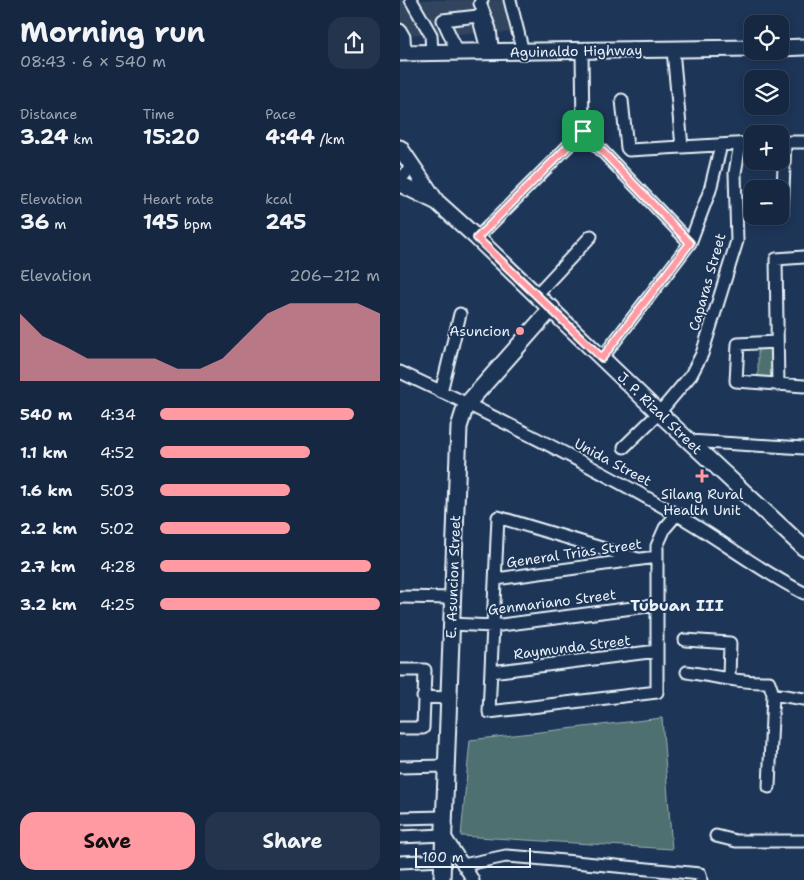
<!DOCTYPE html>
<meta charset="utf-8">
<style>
body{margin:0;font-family:"Shantell Sans",sans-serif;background:#23344c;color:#f1f3f6;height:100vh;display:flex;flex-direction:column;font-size:19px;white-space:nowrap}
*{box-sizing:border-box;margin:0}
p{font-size:16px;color:#9ea6b1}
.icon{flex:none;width:28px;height:28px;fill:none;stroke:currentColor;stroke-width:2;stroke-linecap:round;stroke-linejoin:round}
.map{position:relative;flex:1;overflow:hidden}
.side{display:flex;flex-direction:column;background:#162841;width:400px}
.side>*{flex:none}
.controls{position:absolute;left:344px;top:15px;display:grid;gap:10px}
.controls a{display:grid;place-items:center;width:45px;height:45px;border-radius:10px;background:#162841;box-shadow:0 2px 8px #0003,0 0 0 1px #35445a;font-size:25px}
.scale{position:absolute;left:15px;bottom:12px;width:116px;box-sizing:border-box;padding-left:5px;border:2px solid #e8f1f8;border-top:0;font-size:14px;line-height:18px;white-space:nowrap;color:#e8f1f8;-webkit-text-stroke:4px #1d3557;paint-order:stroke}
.pin{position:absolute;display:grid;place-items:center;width:42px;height:42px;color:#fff;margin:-21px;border-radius:10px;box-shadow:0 2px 8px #0006}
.round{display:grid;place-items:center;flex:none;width:52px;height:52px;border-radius:15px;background:#23344c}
.summary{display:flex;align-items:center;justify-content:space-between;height:85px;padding:0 20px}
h1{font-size:28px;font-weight:700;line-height:38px}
.figures{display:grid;grid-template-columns:repeat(3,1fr);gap:8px;height:85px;padding:5px 20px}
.figures div{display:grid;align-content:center}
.figures b{font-size:21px;font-weight:700}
.figures small{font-size:14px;font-weight:400}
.figures p{font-size:14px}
.chart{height:140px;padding:10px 20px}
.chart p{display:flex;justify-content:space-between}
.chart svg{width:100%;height:90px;margin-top:5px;fill:#ff9aa2;opacity:.7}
.primary-button{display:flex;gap:10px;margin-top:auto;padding:10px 20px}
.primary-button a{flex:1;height:58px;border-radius:15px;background:#ff9aa2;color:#111;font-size:20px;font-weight:700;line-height:58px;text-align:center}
.primary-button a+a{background:#23344c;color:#f1f3f6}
ul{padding:0 20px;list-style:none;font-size:16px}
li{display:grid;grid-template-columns:80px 60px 1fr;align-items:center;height:38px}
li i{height:12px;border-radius:6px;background:#ff9aa2}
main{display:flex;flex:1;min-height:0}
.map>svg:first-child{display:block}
.built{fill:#32455e}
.green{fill:#4f7070;stroke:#9cb0b4}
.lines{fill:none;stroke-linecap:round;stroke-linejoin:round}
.minor-casing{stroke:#e8f1f8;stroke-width:15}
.major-casing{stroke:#e8f1f8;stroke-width:19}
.minor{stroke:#1d3557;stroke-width:11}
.major{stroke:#1d3557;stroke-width:15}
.route-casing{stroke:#fff;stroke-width:10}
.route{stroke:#ff9aa2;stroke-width:6}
.poi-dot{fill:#ff9aa2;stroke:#1d3557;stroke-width:2}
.labels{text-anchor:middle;stroke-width:4;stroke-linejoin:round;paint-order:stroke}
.street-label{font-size:14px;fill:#e8f1f8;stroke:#1d3557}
.poi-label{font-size:14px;fill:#e8f1f8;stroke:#1d3557;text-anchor:end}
.quarter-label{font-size:16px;font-weight:bold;fill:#e8f1f8;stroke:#1d3557}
</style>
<main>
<section class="side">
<div class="summary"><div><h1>Morning run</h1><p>08:43 · 6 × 540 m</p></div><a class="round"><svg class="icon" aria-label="share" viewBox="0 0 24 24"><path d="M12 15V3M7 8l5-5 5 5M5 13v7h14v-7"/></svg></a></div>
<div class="figures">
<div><p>Distance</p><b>3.24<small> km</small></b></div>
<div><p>Time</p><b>15:20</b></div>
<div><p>Pace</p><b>4:44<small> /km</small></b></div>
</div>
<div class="figures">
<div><p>Elevation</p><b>36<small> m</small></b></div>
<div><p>Heart rate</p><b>145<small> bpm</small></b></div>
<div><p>kcal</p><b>245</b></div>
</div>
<div class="chart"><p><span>Elevation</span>206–212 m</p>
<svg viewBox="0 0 160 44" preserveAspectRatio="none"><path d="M0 44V11L10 22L20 27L30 33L40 33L50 33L60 33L70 38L80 38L90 33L100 22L110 11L120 6L130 6L140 6L150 6L160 11V44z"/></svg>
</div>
<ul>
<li><b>540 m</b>4:34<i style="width:88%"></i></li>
<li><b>1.1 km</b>4:52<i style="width:68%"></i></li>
<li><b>1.6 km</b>5:03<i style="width:59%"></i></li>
<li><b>2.2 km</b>5:02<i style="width:59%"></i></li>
<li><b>2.7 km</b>4:28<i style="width:96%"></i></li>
<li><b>3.2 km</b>4:25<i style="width:100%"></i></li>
</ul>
<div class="primary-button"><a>Save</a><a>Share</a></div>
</section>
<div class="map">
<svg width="404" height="880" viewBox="0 0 404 880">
<rect width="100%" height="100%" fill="#1d3557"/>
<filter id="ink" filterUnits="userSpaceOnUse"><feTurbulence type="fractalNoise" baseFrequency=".02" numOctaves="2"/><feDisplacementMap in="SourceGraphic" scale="10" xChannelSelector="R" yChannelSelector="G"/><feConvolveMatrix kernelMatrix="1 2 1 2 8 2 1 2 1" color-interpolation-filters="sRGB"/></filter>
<g filter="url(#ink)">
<path class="built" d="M0,0H116L126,32L0,35Z"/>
<path class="green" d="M358,346H374V379H358Z
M262,718L272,849L61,836L70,740Z"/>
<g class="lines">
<g class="minor-casing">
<path id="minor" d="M11,0L31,35L32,53
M82,0L80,3L90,29L92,46
M110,0L123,52
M0,30L4,37L5,53
M273,50L282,147
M182,51L183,131
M58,53L43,20L78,16L88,53
M222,100L227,148L229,150L352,143
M183,131L290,243
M380,142H404
M0,180L12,166
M382,214L385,142
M77,238L183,131
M137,294L191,236
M377,342L338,344L336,381L404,386
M202,358L290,243L310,190L321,145
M0,372C93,415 185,462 274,513C319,538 358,570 404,593
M378,385L376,259L404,257
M41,392L60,314
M289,441L404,448
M224,447L259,413L291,375L302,354L337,241L335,173L340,144
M238,559L98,517L89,712L257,692V546L265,528L277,514
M96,579L256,557
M0,597L52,598
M51,624L93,626L256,605
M285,640L330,643L329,678
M0,670H25L23,728H0
M91,672L257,651
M287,672C314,676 341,683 369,682L373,694L404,699
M23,697L48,698
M0,767L46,766
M369,787L373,694
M0,818L44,817
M316,836L336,841H404
M0,837L44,835L73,880
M0,862L43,860
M63,865L106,856L133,858L300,874L301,880"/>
</g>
<g class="major-casing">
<path id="major" d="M380,48L404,47
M0,53L352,48
M0,148L36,201
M0,184L37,202L77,238L259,413L404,548
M42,880L59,427L66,405L152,308"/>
</g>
<use href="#minor" class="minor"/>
<use href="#major" class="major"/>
</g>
</g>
<g class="lines" filter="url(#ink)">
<g class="route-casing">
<path id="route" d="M183,131L290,243L202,358L77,238Z"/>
</g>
<use href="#route" class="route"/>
</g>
<g class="poi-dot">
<circle cx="120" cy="331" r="5"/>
<path d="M299.5 468.5h5v5h5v5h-5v5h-5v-5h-5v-5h5z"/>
</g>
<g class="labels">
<g class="street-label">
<text transform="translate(176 51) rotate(-1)" y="5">Aguinaldo Highway</text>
<text transform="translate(307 282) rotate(-74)" y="5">Caparas Street</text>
<text transform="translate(260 413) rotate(44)" y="5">J. P. Rizal Street</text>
<text transform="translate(213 462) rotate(28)" y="5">Unida Street</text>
<text transform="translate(174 553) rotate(-8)" y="5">General Trias Street</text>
<text transform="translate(53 577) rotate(-88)" y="5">E. Asuncion Street</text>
<text transform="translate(152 602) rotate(-7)" y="5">Genmariano Street</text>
<text transform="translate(172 647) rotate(-7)" y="5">Raymunda Street</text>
</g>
<g class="poi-label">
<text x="110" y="336">Asuncion</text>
<text x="302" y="499" text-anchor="middle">Silang Rural<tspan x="302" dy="16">Health Unit</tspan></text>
</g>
<g class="quarter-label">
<text x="277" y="611">Tubuan III</text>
</g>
</g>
</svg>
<div class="controls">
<a><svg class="icon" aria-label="locate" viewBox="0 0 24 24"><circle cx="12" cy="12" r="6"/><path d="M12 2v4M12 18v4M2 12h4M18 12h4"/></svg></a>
<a><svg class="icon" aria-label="layers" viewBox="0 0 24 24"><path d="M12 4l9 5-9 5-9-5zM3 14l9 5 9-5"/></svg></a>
<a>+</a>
<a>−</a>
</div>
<div class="scale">100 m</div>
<div class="pin" style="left:183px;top:131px;background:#1e9e55"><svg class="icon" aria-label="arrive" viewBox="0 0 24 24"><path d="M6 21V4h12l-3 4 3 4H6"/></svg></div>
</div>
</main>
